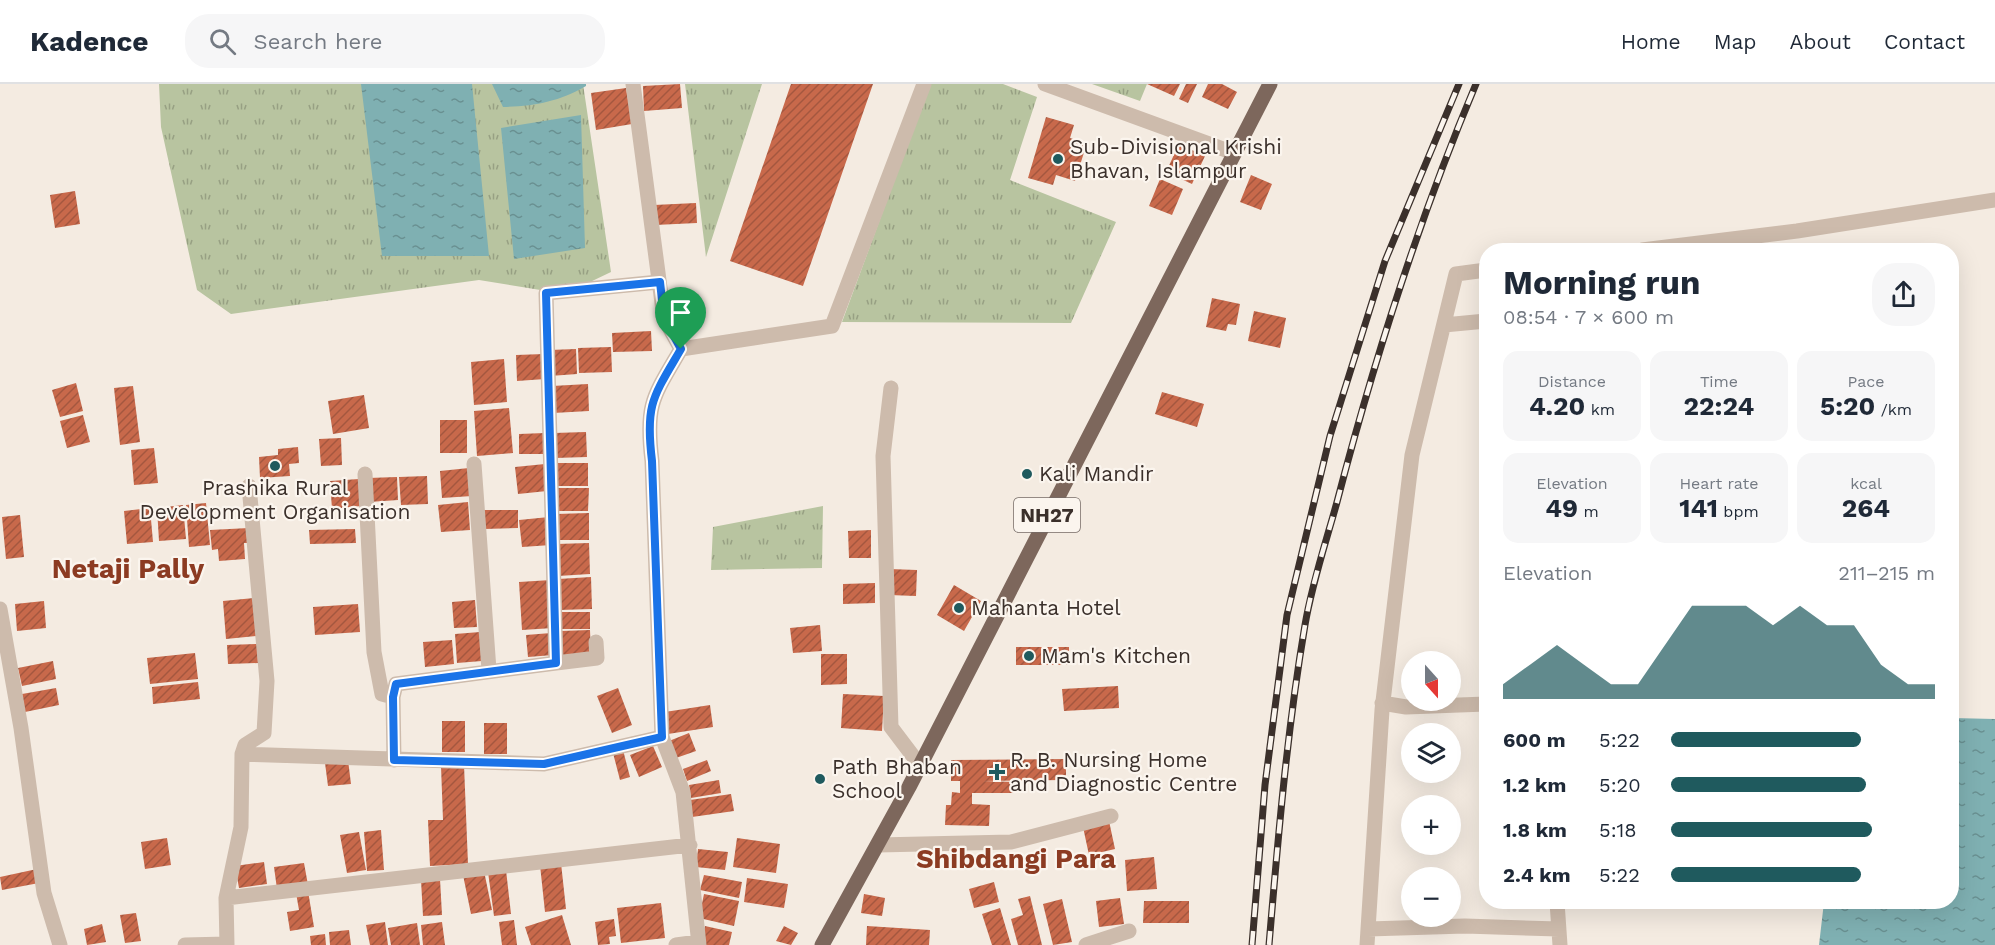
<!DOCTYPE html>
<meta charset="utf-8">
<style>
body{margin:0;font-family:"Work Sans",sans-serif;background:#f6f6f7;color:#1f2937;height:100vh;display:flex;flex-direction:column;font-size:22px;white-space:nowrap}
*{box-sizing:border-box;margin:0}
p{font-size:20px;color:#747a83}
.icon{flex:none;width:33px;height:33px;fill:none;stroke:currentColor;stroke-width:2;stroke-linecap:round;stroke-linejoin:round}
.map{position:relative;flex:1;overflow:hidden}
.sheet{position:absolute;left:1479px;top:159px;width:480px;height:666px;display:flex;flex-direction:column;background:#fff;border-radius:24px;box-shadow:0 6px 24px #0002}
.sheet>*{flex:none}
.needle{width:39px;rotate:159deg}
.tools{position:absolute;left:1401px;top:567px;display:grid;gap:12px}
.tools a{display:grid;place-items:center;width:60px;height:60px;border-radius:50%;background:#fff;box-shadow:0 6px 24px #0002;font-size:30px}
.pin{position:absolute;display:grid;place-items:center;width:51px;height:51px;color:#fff;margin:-62px -26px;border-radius:50% 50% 50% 0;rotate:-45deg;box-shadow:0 0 6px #0007}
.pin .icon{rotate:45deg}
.round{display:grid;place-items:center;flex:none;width:63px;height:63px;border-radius:24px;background:#f6f6f7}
.summary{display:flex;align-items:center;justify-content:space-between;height:102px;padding:0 24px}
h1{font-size:33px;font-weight:700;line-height:45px}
.metrics{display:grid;grid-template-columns:repeat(3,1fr);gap:9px;height:102px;padding:6px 24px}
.metrics div{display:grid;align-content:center;border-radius:15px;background:#f6f6f7;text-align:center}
.metrics b{font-size:26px;font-weight:700}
.metrics small{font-size:16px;font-weight:400}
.metrics p{font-size:16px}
.chart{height:168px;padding:12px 24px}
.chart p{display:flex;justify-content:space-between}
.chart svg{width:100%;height:108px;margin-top:6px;fill:#1f5a5e;opacity:.7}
ul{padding:0 24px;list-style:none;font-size:20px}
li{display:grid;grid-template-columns:96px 72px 1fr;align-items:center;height:45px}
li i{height:15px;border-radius:8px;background:#1f5a5e}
header{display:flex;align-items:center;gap:36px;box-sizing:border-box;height:84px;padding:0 30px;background:#fff;border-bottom:2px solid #e0e1e3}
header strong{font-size:28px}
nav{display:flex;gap:33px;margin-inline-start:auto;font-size:21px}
.search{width:420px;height:54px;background:#f6f6f7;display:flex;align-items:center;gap:15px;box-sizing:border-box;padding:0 21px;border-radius:24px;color:#747a83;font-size:22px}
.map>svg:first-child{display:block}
.grass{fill:url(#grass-tufts)}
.water{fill:url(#water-ripples)}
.building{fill:url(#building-hatch)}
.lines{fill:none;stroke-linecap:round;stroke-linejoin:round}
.minor{stroke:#cdbbac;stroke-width:15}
.primary{stroke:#7d675c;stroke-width:15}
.rail-casing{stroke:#3b302b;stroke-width:7}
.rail{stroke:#fbf5ee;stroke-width:4.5;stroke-dasharray:14;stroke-linecap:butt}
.route-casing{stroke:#fff;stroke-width:12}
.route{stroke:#1a73e8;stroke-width:8}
.poi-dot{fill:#1f5a5e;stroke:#fbf5ee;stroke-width:2}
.labels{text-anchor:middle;stroke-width:4.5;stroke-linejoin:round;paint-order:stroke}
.shield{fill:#fbf5ee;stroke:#756b66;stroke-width:1.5}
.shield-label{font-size:20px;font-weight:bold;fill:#3b302b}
.poi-label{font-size:21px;fill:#3b302b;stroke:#fbf5ee;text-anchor:start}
.district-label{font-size:27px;font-weight:bold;fill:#8c3b22;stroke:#fbf5ee}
</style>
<header>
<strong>Kadence</strong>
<div class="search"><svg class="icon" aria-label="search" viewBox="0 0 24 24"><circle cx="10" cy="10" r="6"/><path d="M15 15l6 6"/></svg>Search here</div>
<nav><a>Home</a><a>Map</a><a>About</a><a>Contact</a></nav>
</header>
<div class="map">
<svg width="1995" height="861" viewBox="0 0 1995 861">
<defs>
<pattern id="grass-tufts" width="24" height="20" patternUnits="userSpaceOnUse" patternTransform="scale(1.5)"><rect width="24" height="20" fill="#b8c4a0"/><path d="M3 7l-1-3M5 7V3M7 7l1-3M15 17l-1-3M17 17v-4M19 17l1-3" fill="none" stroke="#97a083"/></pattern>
<pattern id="water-ripples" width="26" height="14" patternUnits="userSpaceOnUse" patternTransform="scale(1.5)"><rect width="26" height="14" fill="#7fb0b2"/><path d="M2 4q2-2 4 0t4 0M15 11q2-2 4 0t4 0" fill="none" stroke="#699091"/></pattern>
<pattern id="building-hatch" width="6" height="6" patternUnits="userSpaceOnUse" patternTransform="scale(1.5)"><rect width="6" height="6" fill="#c8694b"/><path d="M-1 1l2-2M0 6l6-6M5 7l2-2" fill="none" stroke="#a4573f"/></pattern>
</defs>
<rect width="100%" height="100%" fill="#f4ebe1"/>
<path class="grass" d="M159,0H583L611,188L565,210L479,196L231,230L197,206L161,43Z
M685,0H762L706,173Z
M930,0H1003L1037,13L1010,96L1116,138L1071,239L842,238Z
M1092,0H1147L1140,17Z
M823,422L822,484L711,486L713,443Z"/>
<path class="water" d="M361,0H472L489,172H382Z
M492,0H586V2C558,18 535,22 503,23Z
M581,31L585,164L514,175L501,44Z
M1952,634L1995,635V861H1819L1824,818H1952Z"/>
<path class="building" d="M680,0L682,24L644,27L643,2Z
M791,0H873L803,202L730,177Z
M1147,0H1180L1174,12Z
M1186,0H1197L1188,19L1179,15Z
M1208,0H1222L1237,8L1228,25L1202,13Z
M626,4L632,40L596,46L591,9Z
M1046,33L1074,41L1070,54L1087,59L1075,97L1056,91L1053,101L1028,94Z
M1179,60L1205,72L1192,100L1166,88Z
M1251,91L1272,100L1261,126L1240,118Z
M1160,95L1183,105L1172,131L1149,122Z
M75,107L80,140L55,144L50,111Z
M696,119L697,139L655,141L654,121Z
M1212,214L1240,220L1236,241L1228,240L1226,247L1206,243Z
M1254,227L1286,234L1280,264L1248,257Z
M651,247L652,267L613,268L612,249Z
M611,263L612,288L579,289L578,264Z
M576,265L577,290L550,292L549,266Z
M544,270L545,295L517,297L516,271Z
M504,275L507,318L474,321L471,278Z
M76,299L83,327L60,333L52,306Z
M588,300L589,327L553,329L552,302Z
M133,302L140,358L120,361L114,304Z
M1162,308L1204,320L1197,343L1155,330Z
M364,311L369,344L333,350L328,317Z
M509,324L513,369L477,372L474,327Z
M83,331L90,358L67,364L60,337Z
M440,336H467V369H440Z
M586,348L587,373L555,374L554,349Z
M545,349L546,370H519V350Z
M341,354L342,381L321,382L319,355Z
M298,363L299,379L289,380L290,392L260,394L259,373L278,371V365Z
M154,364L158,399L134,401L131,366Z
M555,379H588V402H555Z
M545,380L547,407L518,410L515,383Z
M469,384L472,412L442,414L440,387Z
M427,392L428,420L401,421L399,393Z
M397,393L398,416L369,418L368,394Z
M359,395L361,422L332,425L330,397Z
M555,404H589L588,427H555Z
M468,418L470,446L441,448L438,421Z
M206,419L210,461L189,463L186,421Z
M183,421L186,455L159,457L157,424Z
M150,424L153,458L127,460L124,427Z
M483,426H518V444L484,445Z
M589,429V456H556V430Z
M20,431L24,473L6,475L2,433Z
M549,433L551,461L522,463L519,436Z
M249,444L250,459H244L245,475L219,477L218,465L212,466L210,446Z
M355,445L356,459L310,460L309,446Z
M871,446V474H849L848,447Z
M589,459L590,490L558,492L556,460Z
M889,485L917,486L916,512L889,511Z
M591,493L592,525L559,526L558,495Z
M551,496L553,544L522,546L519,498Z
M875,499V519L843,520V500Z
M954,501L981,517L964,547L937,531Z
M254,514L257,552L226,555L223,517Z
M475,516L477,543L454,544L452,518Z
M44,517L46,544L17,547L15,520Z
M358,520L360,548L315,551L313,523Z
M560,528H590V545H561Z
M820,541L822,567L793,569L790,544Z
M590,546L591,571L561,572V547Z
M480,548L482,577L457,579L455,550Z
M551,549L553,571L528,573L526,551Z
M452,556L454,580L425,583L423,558Z
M257,560L258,579L228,580L227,561Z
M1016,563H1069V581H1016Z
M195,569L198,595L150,600L147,574Z
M821,570H847V600L821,601Z
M53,577L56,595L22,602L18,584Z
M198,598L200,615L153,620L152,603Z
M1118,602L1119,624L1064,627L1062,605Z
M56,604L59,621L25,628L22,610Z
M618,604L632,641L612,649L597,612Z
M843,610L884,612L882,647L841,644Z
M710,621L713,643L668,650L665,628Z
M442,637H465V668H442Z
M484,639H507V670H484Z
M689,649L696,667L676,674L669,657Z
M653,662L662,683L639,693L630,671Z
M623,666L630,693L620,696L613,669Z
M1066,675V696L983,697L1015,698V709H972V720L990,721L989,742L945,741L946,721H951L952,708L960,709V697H951V676Z
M348,676L351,700L328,702L325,679Z
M707,676L711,687L687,697L683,685Z
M464,681L468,780L430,782L428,736H443L441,682Z
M719,696L721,709L691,714L689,701Z
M731,710L734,727L692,733L690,716Z
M1109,737L1115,765L1089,771L1083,743Z
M381,746L384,786L367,787L364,748Z
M359,748L366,786L347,789L340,751Z
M167,754L171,781L145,785L141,758Z
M737,754L780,760L776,789L733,783Z
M698,765L728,768L725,786L696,783Z
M1154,773L1157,805L1127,807L1125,776Z
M264,778L267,800L239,804L235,782Z
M304,779L308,801L277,805L274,783Z
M561,779L566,825L545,828L540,781Z
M37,785L39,799L2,806L0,793Z
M506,786L511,830L494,832L488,788Z
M484,787L492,826L471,830L463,791Z
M704,791L742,798L739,814L700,806Z
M747,794L788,800L784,824L744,818Z
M440,795L442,831L423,832L421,796Z
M994,798L999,818L974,824L969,805Z
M308,807L314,843L290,847L287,828L299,826L296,809Z
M704,810L739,817L734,842L699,834Z
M864,810L885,814L882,832L861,829Z
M1030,812L1042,861H1018L1011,835L1023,831L1018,815Z
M1120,814L1124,840L1099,843L1096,817Z
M1062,815L1072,858L1053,861L1043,820Z
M1144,817H1189V839H1143Z
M661,819L665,854L621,859L617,824Z
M1000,824L1011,861H992L982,830Z
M136,829L141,857L125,859L120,831Z
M562,831L571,861H531L525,843Z
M614,835L616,852L609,853L610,860L598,861L595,838Z
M514,836L517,861H502L499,838Z
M385,838L388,861H370L366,841Z
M442,838L445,861H423L421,841Z
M417,839L420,861H391L388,844Z
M102,840L106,858L87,861L84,845Z
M705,842L732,848L729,861H701Z
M784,842L798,849L791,861L776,857Z
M867,842L930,846L929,861H866Z
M349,846L351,861H330L329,848Z
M325,850L326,861H311L310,852Z"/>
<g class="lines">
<path class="minor" d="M633,0L664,234L681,265C653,313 645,320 652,377L662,653L683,708L699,861
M1045,0L1234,69
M1642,166L1797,147L1995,116
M1444,241L1486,237
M681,265L832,242L924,0
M891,304L883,372L891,643L919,680
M474,380L489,586
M365,390L374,568L382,610L393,613L394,676
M0,525L21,644L44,809L60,861
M556,579L597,574L596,558
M393,613L396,600L556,579L546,209L659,198
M1382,619L1406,623L1486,620
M242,670L544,680L662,653
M878,761L1011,758L1111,732
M226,814L690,761
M1557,818L1560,861
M1368,845L1465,842L1559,845
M185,861L227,860
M227,861L226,814L241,743L242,670L245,661L264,649L267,597L249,402
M676,861L698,858
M1086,861L1129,847
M1367,861L1382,626L1412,371L1456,190L1486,186"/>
<path class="primary" d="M822,861L909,703L1270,0"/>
<g class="rail-casing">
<path id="rail" d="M1252,861L1265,701L1287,531L1330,352L1385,177L1459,0
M1269,861C1278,754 1287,647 1305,541C1312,499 1326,458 1337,418C1374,276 1419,135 1476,0"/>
</g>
<use href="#rail" class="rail"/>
</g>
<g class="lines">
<g class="route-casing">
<path id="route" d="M660,198L664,234L681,265C653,313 645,320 652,377L662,653L544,680L394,676L393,613L396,600L556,579L546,209Z"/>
</g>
<use href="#route" class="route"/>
</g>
<g class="poi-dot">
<circle cx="1058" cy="75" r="6"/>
<circle cx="275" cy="382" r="6"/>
<circle cx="1027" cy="390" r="6"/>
<circle cx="959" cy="524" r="6"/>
<circle cx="1029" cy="572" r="6"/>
<path d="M994 679h6v6h6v6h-6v6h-6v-6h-6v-6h6z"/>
<circle cx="820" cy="695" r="6"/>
</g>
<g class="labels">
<rect class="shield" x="1014" y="414" width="66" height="34" rx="4.5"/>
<g class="shield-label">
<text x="1047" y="438">NH27</text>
</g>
<g class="poi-label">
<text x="1070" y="70">Sub-Divisional Krishi<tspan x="1070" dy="24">Bhavan, Islampur</tspan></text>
<text x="1039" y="397">Kali Mandir</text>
<text x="275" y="411" text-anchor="middle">Prashika Rural<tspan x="275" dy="24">Development Organisation</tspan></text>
<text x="971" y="531">Mahanta Hotel</text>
<text x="1041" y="579">Mam's Kitchen</text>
<text x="1010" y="683">R. B. Nursing Home<tspan x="1010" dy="24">and Diagnostic Centre</tspan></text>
<text x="832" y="690">Path Bhaban<tspan x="832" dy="24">School</tspan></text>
</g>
<g class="district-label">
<text x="128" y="494">Netaji Pally</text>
<text x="1016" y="784">Shibdangi Para</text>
</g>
</g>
</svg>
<div class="tools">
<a><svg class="needle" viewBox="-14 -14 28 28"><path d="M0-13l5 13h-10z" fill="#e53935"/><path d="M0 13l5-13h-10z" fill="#747a83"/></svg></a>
<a><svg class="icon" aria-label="layers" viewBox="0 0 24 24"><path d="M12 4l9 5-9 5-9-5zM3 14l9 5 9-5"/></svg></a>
<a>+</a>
<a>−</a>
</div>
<div class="pin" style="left:681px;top:265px;background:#1e9e55"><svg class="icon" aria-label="arrive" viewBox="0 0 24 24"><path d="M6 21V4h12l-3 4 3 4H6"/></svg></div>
<section class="sheet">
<div class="summary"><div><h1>Morning run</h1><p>08:54 · 7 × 600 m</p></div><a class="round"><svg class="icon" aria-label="share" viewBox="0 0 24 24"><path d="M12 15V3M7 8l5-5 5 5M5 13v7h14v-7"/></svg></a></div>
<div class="metrics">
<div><p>Distance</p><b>4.20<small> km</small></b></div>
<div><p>Time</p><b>22:24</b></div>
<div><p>Pace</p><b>5:20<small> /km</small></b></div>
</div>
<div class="metrics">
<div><p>Elevation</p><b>49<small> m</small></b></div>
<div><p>Heart rate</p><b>141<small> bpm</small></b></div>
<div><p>kcal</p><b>264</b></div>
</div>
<div class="chart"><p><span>Elevation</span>211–215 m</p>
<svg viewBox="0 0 160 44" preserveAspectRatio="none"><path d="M0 44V38L10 30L20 22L30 30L40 38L50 38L60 22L70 6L80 6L90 6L100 14L110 6L120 14L130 14L140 30L150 38L160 38V44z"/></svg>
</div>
<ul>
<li><b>600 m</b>5:22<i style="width:72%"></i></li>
<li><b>1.2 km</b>5:20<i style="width:74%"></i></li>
<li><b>1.8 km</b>5:18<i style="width:76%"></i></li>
<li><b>2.4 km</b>5:22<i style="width:72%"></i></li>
</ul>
</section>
</div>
